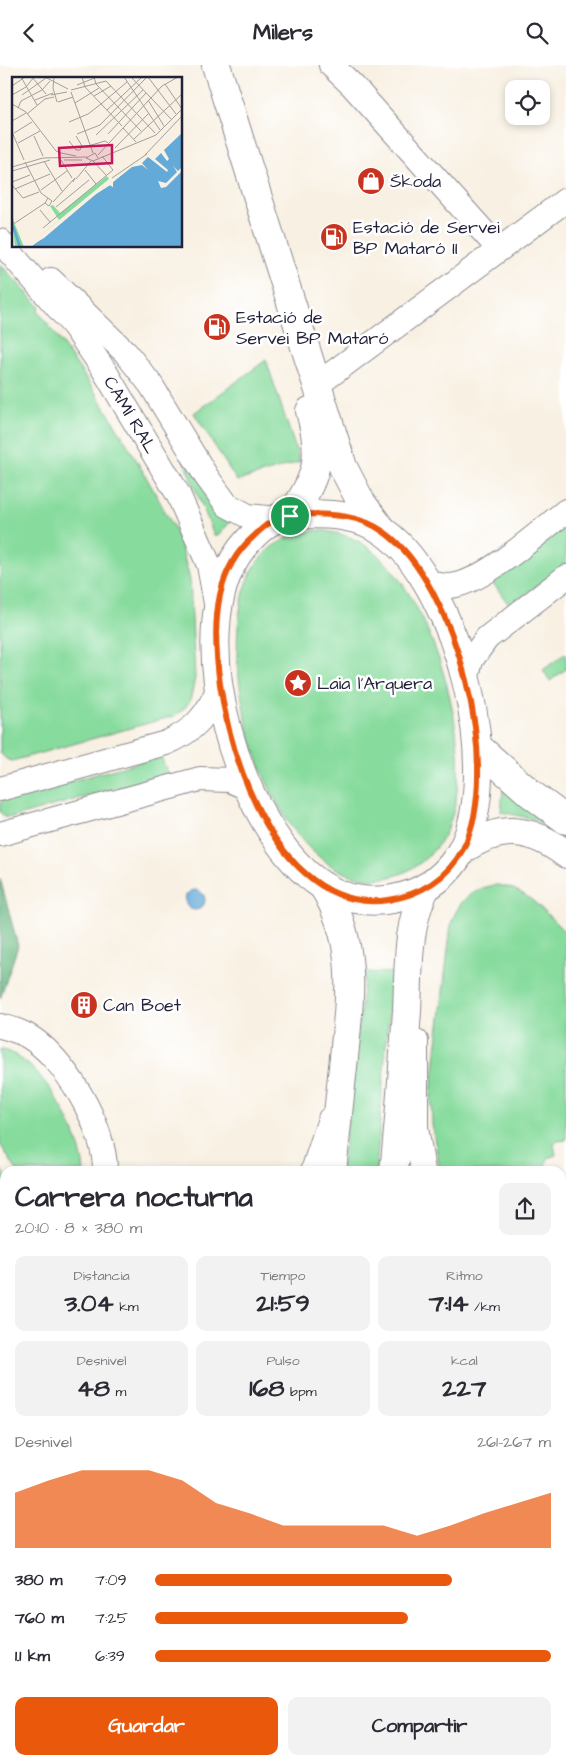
<!DOCTYPE html>
<html lang="es">
<meta charset="utf-8">
<style>
body{margin:0;font-family:"Architects Daughter",sans-serif;background:#f2f2f3;color:#2b2b33;height:100vh;display:flex;flex-direction:column;font-size:19px;white-space:nowrap}
*{box-sizing:border-box;margin:0}
p{font-size:16px;color:#7c7c81}
.icon{flex:none;width:28px;height:28px;fill:none;stroke:currentColor;stroke-width:2;stroke-linecap:round;stroke-linejoin:round}
.map{position:relative;flex:1;overflow:hidden}
.details{position:absolute;left:0px;top:1101px;width:566px;height:599px;display:flex;flex-direction:column;background:#fff;border-radius:15px 15px 0 0;box-shadow:0 2px 8px #0003}
.details>*{flex:none}
.controls{position:absolute;left:505px;top:15px;display:grid;gap:10px}
.controls a{display:grid;place-items:center;width:45px;height:45px;border-radius:10px;background:#fff;box-shadow:0 2px 8px #0003;font-size:25px}
.pin{position:absolute;display:grid;place-items:center;width:42px;height:42px;color:#fff;margin:-21px;border:2px solid #fff;border-radius:50%;box-shadow:0 1px 5px #0007}
.round{display:grid;place-items:center;flex:none;width:52px;height:52px;border-radius:10px;background:#f2f2f3}
.summary{display:flex;align-items:center;justify-content:space-between;height:85px;padding:0 15px}
h1{font-size:28px;font-weight:700;line-height:38px}
.figures{display:grid;grid-template-columns:repeat(3,1fr);gap:8px;height:85px;padding:5px 15px}
.figures div{display:grid;align-content:center;border-radius:10px;background:#f2f2f3;text-align:center}
.figures b{font-size:25px;font-weight:700}
.figures small{font-size:14px;font-weight:400}
.figures p{font-size:14px}
.chart{height:140px;padding:10px 15px}
.chart p{display:flex;justify-content:space-between}
.chart svg{width:100%;height:90px;margin-top:5px;fill:#ea580c;opacity:.7}
.button{display:flex;gap:10px;margin-top:auto;padding:10px 15px}
.button a{flex:1;height:58px;border-radius:10px;background:#ea580c;color:#fff;font-size:20px;font-weight:700;line-height:58px;text-align:center}
.button a+a{background:#f2f2f3;color:#2b2b33}
ul{padding:0 15px;list-style:none;font-size:16px}
li{display:grid;grid-template-columns:80px 60px 1fr;align-items:center;height:38px}
li i{height:12px;border-radius:6px;background:#ea580c}
header{display:flex;justify-content:space-between;align-items:center;height:65px;padding:0 15px;background:#fff;font-size:22px;font-weight:700}
.map>svg:first-child{display:block}
.green{fill:#87db9d;stroke:#547e6c}
.forest{fill:#6dbb84;stroke:#486e60}
.water{fill:#63aad9;stroke:#42668a}
.lines{fill:none;stroke-linecap:round;stroke-linejoin:round}
.minor-casing{stroke:#8d898e;stroke-width:26}
.major-casing{stroke:#8d898e;stroke-width:30}
.highway-casing{stroke:#8d898e;stroke-width:30}
.minor{stroke:#fff;stroke-width:24}
.major{stroke:#fff;stroke-width:28}
.highway{stroke:#fff;stroke-width:28}
.route-casing{stroke:#fff;stroke-width:10}
.route{stroke:#ea580c;stroke-width:6}
.labels{text-anchor:middle;stroke-width:5;stroke-linejoin:round;paint-order:stroke}
.poi-label{font-size:18px;fill:#22223b;stroke:#fff;text-anchor:start}
.street-label{font-size:18px;fill:#22223b;stroke:#fff}
.inset-river{fill:none;stroke:#63aad9;stroke-width:2.5}
.inset-road{fill:none;stroke:#a29e9f;stroke-width:1}
.view{fill:#c2185b;fill-opacity:0.15;stroke:#c2185b;stroke-width:2.5}
.inset-edge{fill:none;stroke:#22223b;stroke-width:2.5}
</style>
<header><svg class="icon" aria-label="back" viewBox="0 0 24 24"><path d="M15 5l-7 7 7 7"/></svg>Milers<svg class="icon" aria-label="search" viewBox="0 0 24 24"><circle cx="10" cy="10" r="6"/><path d="M15 15l6 6"/></svg></header>
<div class="map">
<svg width="566" height="1699" viewBox="0 0 566 1699">
<rect width="100%" height="100%" fill="#fff"/>
<filter id="ink" filterUnits="userSpaceOnUse"><feTurbulence type="fractalNoise" baseFrequency=".02" numOctaves="2"/><feDisplacementMap in="SourceGraphic" scale="10" xChannelSelector="R" yChannelSelector="G"/><feConvolveMatrix kernelMatrix="1 2 1 2 8 2 1 2 1" color-interpolation-filters="sRGB"/></filter>
<filter id="wash" filterUnits="userSpaceOnUse"><feTurbulence type="fractalNoise" baseFrequency=".0096" numOctaves="4" result="noise"/><feDisplacementMap in="SourceGraphic" scale="20" xChannelSelector="R" yChannelSelector="G"/><feGaussianBlur stdDeviation="1.12" result="paint"/><feColorMatrix in="noise" values="0 0 0 0 0 0 0 0 0 0 0 0 0 0 0 0 0 1.4 0 .05"/><feComposite in="paint" operator="in"/></filter>
<g filter="url(#wash)">
<rect width="100%" height="100%" fill="#f8f0e2"/>
<path class="green" d="M0,199L40,242L38,246C90,314 135,389 175,465L182,485L190,515L195,613L190,636L183,645L174,651L12,696L6,694L0,688Z
M266,295L300,397L237,416L194,348Z
M180,387L229,454V458L219,470H214Z
M566,461V499L510,541L492,517Z
M320,465C341,468 358,473 374,487C436,536 489,712 438,780C426,796 409,808 390,812C270,837 198,573 260,494C274,475 298,468 320,465Z
M566,588V604L550,616L543,605Z
M162,691V695L168,708L14,752H5L0,747V739L3,735Z
M503,723L566,767V776L534,754L501,747Z
M497,820C527,823 545,848 566,868V1075L557,1076L554,1080L556,1090L548,1093L546,1099L549,1106H440L432,1060L431,1029L451,859C459,835 472,823 497,820Z
M365,907L395,908L387,967L376,1106H341Z
M0,984C42,993 81,1067 84,1106H17L0,1079Z
M0,1101L5,1109V1186L0,1189Z
M561,1132L566,1134V1399L561,1392Z"/>
<path class="forest" d="M0,813L18,881L0,934Z"/>
<path class="water" d="M185 835a10 10 0 1 1 20 0a10 10 0 1 1-20 0Z"/>
</g>
<g filter="url(#ink)">
<g class="lines">
<g class="minor-casing">
<g id="minor">
<path d="M331,0L352,20L499,184"/>
<path id="s1" d="M0,176L74,261L104,305L178,429L209,500L217,544"/>
<path d="M51,215L126,288L151,320L206,411L227,440L248,451L277,454"/>
<path d="M318,319L566,135"/>
<path d="M427,518C434,519 442,521 450,521C482,519 539,467 566,446"/>
<path d="M466,615L471,595L487,573L566,512"/>
<path d="M0,724L166,678C194,666 208,650 219,622"/>
<path d="M0,769L200,714L230,715L248,723"/>
<path d="M0,961C9,963 18,966 26,970C64,990 106,1063 105,1106"/>
<path d="M416,976V1062L423,1106"/>
<path d="M313,1106L330,1054"/>
<path d="M0,1226L5,1222"/>
<path d="M0,1270L5,1277"/>
<path d="M561,1611L566,1608"/>
<path d="M81,1699L86,1695"/>
<path d="M158,1699L162,1695"/>
<path d="M395,1699L396,1695"/>
</g>
</g>
<g class="major-casing">
<path id="major" d="M216,0L343,402L361,437L381,464
M304,449C331,449 361,450 384,467C457,519 509,716 457,793C442,815 420,829 393,834C370,838 344,835 323,821C239,768 178,565 242,483C251,472 265,458 278,453C286,451 296,451 304,449Z
M290,451C318,413 323,392 310,346
M477,681L531,729L566,755
M462,785C501,759 530,762 566,789"/>
</g>
<g class="highway-casing">
<path id="highway" d="M323,821C358,878 350,929 344,992C340,1030 336,1068 332,1106
M394,1106C400,1053 403,1000 407,946C409,904 406,861 426,822
M277,1699V1695
M339,1699V1695"/>
</g>
<use href="#minor" class="minor"/>
<use href="#major" class="major"/>
<use href="#highway" class="highway"/>
</g>
</g>
<g class="lines" filter="url(#ink)">
<g class="route-casing">
<path id="route" d="M304,449C331,449 361,450 384,467C456,518 504,705 463,784C448,813 420,830 388,835C262,855 200,623 220,530C225,507 236,487 253,472C260,465 269,457 278,453C286,451 296,451 304,449Z"/>
</g>
<use href="#route" class="route"/>
</g>
<defs>
<g id="shop-disc" transform="scale(1.4375)"><circle r="9.5" fill="#c8321e" stroke="#fff"/><path d="M-5-2.5h2.3a2.7 3.5 0 0 1 5.4 0H5L5.5 6h-11ZM-1.5-2.5h3a1.5 2.3 0 0 0-3 0Z" fill="#fff"/></g>
<g id="fuel-disc" transform="scale(1.4375)"><circle r="9.5" fill="#c8321e" stroke="#fff"/><path d="M-5.5-6h7V0h2V4h1.3V-2.5L3-4.5l.8-.8L6-3V5H2.5V1h-1V6h-7ZM-4.2-4.7v3.2H.2V-4.7Z" fill="#fff"/></g>
<g id="sight-disc" transform="scale(1.4375)"><circle r="9.5" fill="#c8321e" stroke="#fff"/><path d="M0-6L1.8-2.2L6-1.7L2.9 1.2L3.7 5.4L0 3.3L-3.7 5.4L-2.9 1.2L-6-1.7L-1.8-2.2Z" fill="#fff"/></g>
<g id="building-disc" transform="scale(1.4375)"><circle r="9.5" fill="#c8321e" stroke="#fff"/><path d="M-4-6H4V6H1V3H-1V6H-4ZM-2.5-4.3h1.7v1.8h-1.7ZM.8-4.3h1.7v1.8H.8ZM-2.5-1h1.7V.8h-1.7ZM.8-1h1.7V.8H.8Z" fill="#fff"/></g>
</defs>
<g fill-rule="evenodd">
<use href="#shop-disc" x="371" y="116"/>
<use href="#fuel-disc" x="334" y="172"/>
<use href="#fuel-disc" x="217" y="262"/>
<use href="#sight-disc" x="298" y="618"/>
<use href="#building-disc" x="84" y="940"/>
</g>
<g class="labels">
<g class="poi-label">
<text x="390" y="122">Škoda</text>
<text x="353" y="168">Estació de Servei<tspan x="353" dy="21">BP Mataró II</tspan></text>
<text x="236" y="258">Estació de<tspan x="236" dy="21">Servei BP Mataró</tspan></text>
<text x="317" y="624">Laia l'Arquera</text>
<text x="103" y="946">Can Boet</text>
</g>
<g class="street-label">
<text dy="6" stroke="none"><textPath href="#s1" startOffset="218">CAMÍ RAL</textPath></text>
</g>
</g>
<g transform="translate(12 12)">
<rect width="170" height="170" fill="#f8f0e2"/>
<path d="M95,99L97,102L23,163L47,143L38,129L41,128L48,136ZM0,137L2,145L12,170H3Z" fill="#87db9d"/>
<path d="M170,56V90L166,94L161,89L165,95L154,106L146,104L149,111L154,110L170,94V170H19L84,117L98,108L101,110V105L120,90L130,88L136,93L130,86L136,80L155,95L156,93L143,82L149,76L155,84L157,82L152,73Z" fill="#63aad9"/>
<path d="M120,89L101,105V110L98,108L84,117L32,161L17,170L88,112Z" fill="#f8f0e2"/>
<path class="inset-river" d="M1,149L8,170"/>
<path class="inset-road" d="M9,0L25,28M20,0L34,17M33,0L56,12M42,0L41,11L45,25M70,0L73,10L110,49M82,0L84,7L129,54M112,0L148,53M119,0L159,42M136,0L164,37M94,4L143,56M153,7L170,32M65,8L85,0M0,9L13,0M59,13L94,4M59,15L81,76M0,18L14,10L22,0M10,18L34,1M39,18L55,15M82,19L99,9M23,23L41,16M136,23L152,49M46,25L61,20M63,26L87,11M0,27L14,35M89,27L115,5M6,31L9,24L30,13L38,4M95,33L129,1M14,35L44,74L49,76M15,37L33,22L42,20M0,44L14,36M57,45L76,37L89,27M111,51L124,65M0,55L12,83M2,56L20,45M65,57L88,48L135,0M96,57L134,16M84,58L131,13M22,59L31,79M122,62L170,17M57,64L64,73H68L70,69L64,59M6,66L28,54M76,69L93,64L96,66M103,71L137,36M49,76L64,79M86,78L150,9L166,0M133,78L170,39M86,81L83,76L74,81L81,84L144,58L170,32M49,83L60,101M52,83H70M32,84L50,114M81,84L94,98M13,85L29,116L40,124L37,129L33,126L36,121M0,90L31,81L75,80M73,93L84,107M0,94L38,83M100,101L135,77M64,102L79,84M0,105L18,98M0,108L11,121L27,115M3,112L38,97M29,113L55,94M41,125L63,101L61,105M44,130L77,103M28,133L38,145M0,148L33,126M31,151L101,93L90,79"/>
<path class="view" d="M100,68V86L48,89L47,71Z"/>
<rect width="170" height="170" class="inset-edge"/>
</g>
</svg>
<div class="controls">
<a><svg class="icon" aria-label="locate" viewBox="0 0 24 24"><circle cx="12" cy="12" r="6"/><path d="M12 2v4M12 18v4M2 12h4M18 12h4"/></svg></a>
</div>
<div class="pin" style="left:290px;top:451px;background:#1e9e55"><svg class="icon" aria-label="arrive" viewBox="0 0 24 24"><path d="M6 21V4h12l-3 4 3 4H6"/></svg></div>
<section class="details">
<div class="summary"><div><h1>Carrera nocturna</h1><p>20:10 · 8 × 380 m</p></div><a class="round"><svg class="icon" aria-label="share" viewBox="0 0 24 24"><path d="M12 15V3M7 8l5-5 5 5M5 13v7h14v-7"/></svg></a></div>
<div class="figures">
<div><p>Distancia</p><b>3.04<small> km</small></b></div>
<div><p>Tiempo</p><b>21:59</b></div>
<div><p>Ritmo</p><b>7:14<small> /km</small></b></div>
</div>
<div class="figures">
<div><p>Desnivel</p><b>48<small> m</small></b></div>
<div><p>Pulso</p><b>168<small> bpm</small></b></div>
<div><p>kcal</p><b>227</b></div>
</div>
<div class="chart"><p><span>Desnivel</span>261–267 m</p>
<svg viewBox="0 0 160 44" preserveAspectRatio="none"><path d="M0 44V17L10 11L20 6L30 6L40 6L50 11L60 22L70 27L80 33L90 33L100 33L110 33L120 38L130 33L140 27L150 22L160 17V44z"/></svg>
</div>
<ul>
<li><b>380 m</b>7:09<i style="width:75%"></i></li>
<li><b>760 m</b>7:25<i style="width:64%"></i></li>
<li><b>1.1 km</b>6:39<i style="width:100%"></i></li>
</ul>
<div class="button"><a>Guardar</a><a>Compartir</a></div>
</section>
</div>
